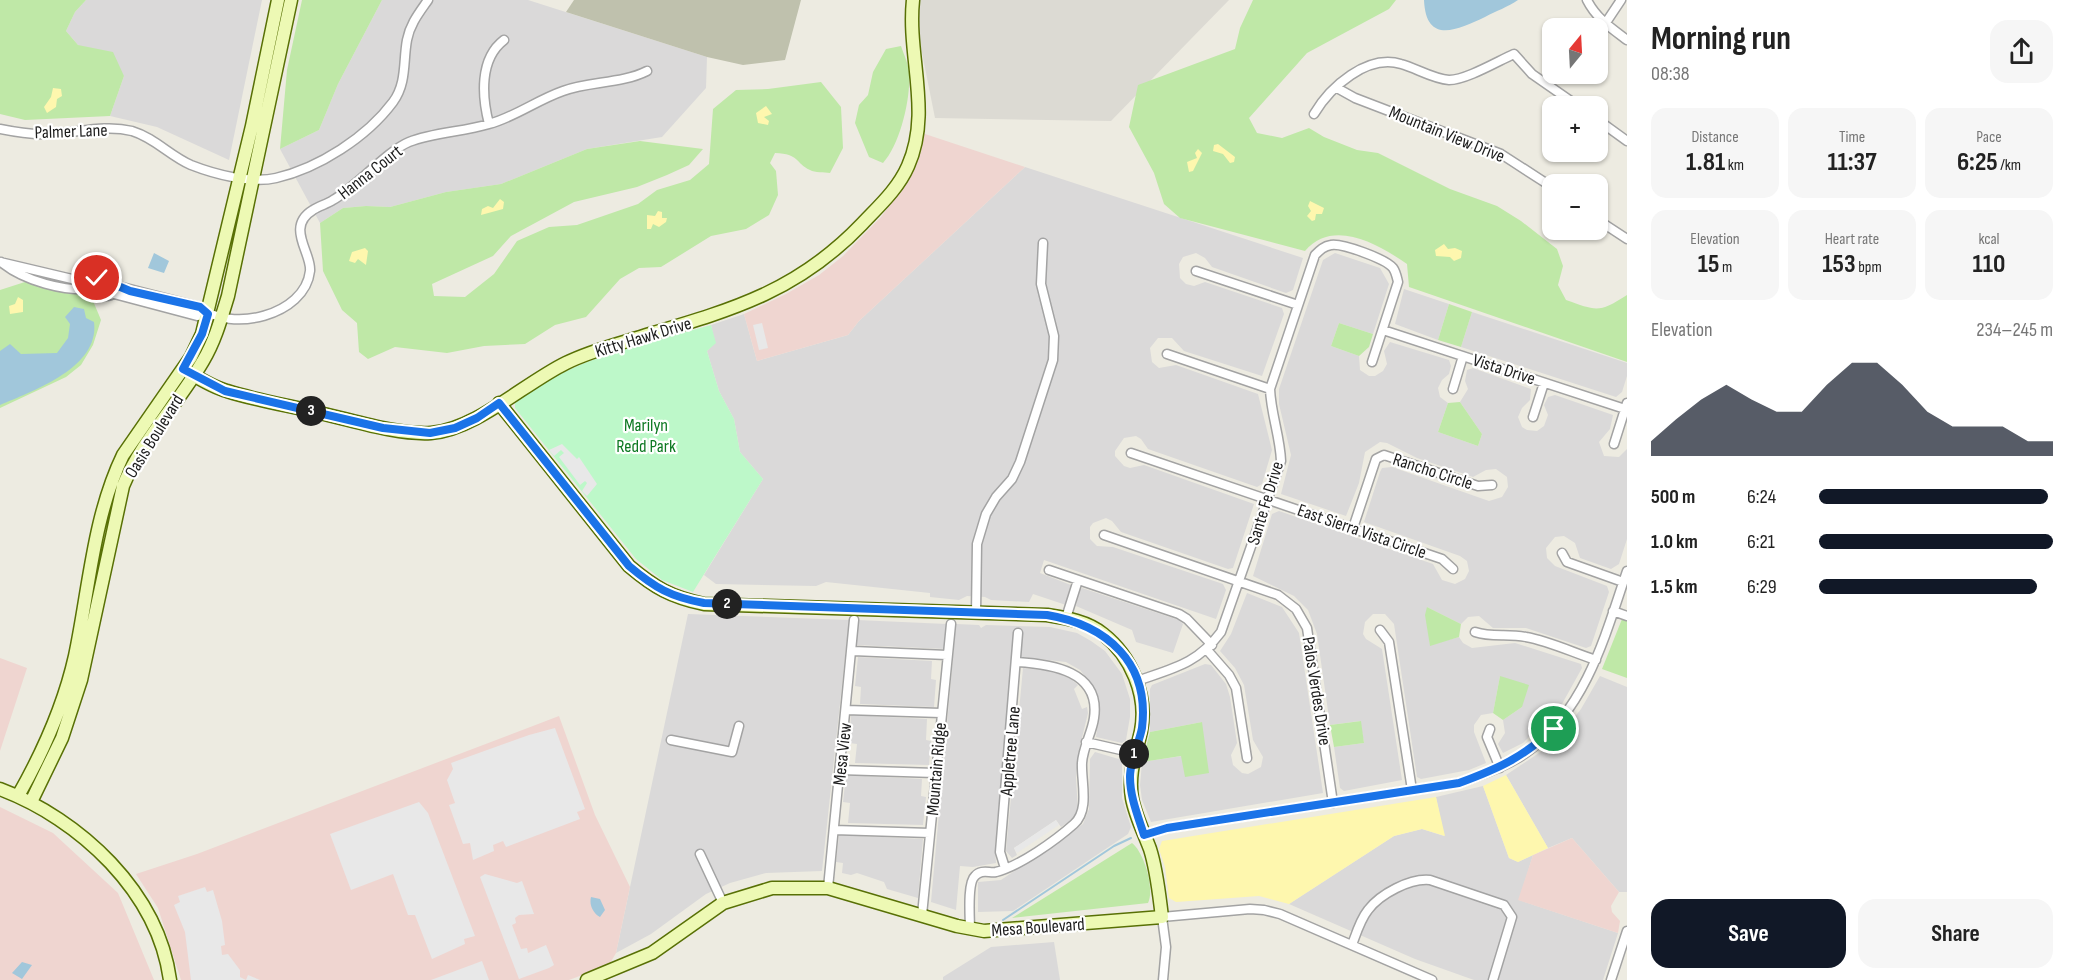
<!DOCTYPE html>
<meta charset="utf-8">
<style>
body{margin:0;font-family:"Sofia Sans Condensed",sans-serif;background:#f6f6f6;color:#222;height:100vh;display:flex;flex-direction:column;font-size:22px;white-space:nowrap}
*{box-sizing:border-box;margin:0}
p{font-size:20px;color:#767676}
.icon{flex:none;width:33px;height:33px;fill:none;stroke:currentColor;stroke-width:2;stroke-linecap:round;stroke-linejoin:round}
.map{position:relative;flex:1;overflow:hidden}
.side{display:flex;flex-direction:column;background:#fff;width:450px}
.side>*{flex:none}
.needle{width:39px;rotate:18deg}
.fabs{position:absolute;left:1542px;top:18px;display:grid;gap:12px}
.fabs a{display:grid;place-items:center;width:66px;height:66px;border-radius:12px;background:#fff;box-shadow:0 2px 4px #0004;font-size:30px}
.pin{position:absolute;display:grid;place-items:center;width:51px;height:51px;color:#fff;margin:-26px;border:3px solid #fff;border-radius:50%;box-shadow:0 2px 6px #0007}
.km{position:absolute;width:30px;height:30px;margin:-15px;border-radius:50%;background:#222;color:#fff;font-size:16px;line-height:30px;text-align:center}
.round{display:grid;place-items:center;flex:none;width:63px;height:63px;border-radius:18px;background:#f6f6f6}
.headline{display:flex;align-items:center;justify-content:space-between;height:102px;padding:0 24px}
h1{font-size:33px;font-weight:700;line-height:45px}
.stats{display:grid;grid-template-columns:repeat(3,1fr);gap:9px;height:102px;padding:6px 24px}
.stats div{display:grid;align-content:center;border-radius:15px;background:#f6f6f6;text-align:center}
.stats b{font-size:26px;font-weight:700}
.stats small{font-size:16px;font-weight:400}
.stats p{font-size:16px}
.chart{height:168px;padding:12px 24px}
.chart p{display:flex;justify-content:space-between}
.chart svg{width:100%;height:108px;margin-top:6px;fill:#111827;opacity:.7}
.button{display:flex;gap:12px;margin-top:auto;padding:12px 24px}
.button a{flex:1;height:69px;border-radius:18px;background:#111827;color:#fff;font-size:24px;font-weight:700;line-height:69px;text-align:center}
.button a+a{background:#f6f6f6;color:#222}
ul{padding:0 24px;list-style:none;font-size:20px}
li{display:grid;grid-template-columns:96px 72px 1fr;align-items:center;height:45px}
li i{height:15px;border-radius:8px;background:#111827}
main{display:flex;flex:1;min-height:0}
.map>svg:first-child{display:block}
.residential{fill:#dad9d9}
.commercial{fill:#efd5d0}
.airport{fill:#dcdad3}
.construction{fill:#bfc1ad}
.grass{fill:#bfe8a7}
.sand{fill:#fef7ae}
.park{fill:#bdf8c9}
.parking{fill:#e8e8e8}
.water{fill:#a1c7db}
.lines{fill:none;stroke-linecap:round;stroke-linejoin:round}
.stream{stroke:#a1c7db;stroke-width:2}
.street-casing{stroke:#a3a3a3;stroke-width:11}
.secondary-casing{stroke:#587005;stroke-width:15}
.street{stroke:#fff;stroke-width:8}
.secondary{stroke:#edf9b4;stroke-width:12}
.route-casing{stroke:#fff;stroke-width:12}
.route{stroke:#1a73e8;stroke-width:8}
.labels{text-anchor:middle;stroke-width:4.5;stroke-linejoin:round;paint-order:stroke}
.street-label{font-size:18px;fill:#1c1c1c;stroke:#fff}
.park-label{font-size:18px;fill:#0c7821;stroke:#fff}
</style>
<main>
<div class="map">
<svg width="1627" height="980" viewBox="0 0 1627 980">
<rect width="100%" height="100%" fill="#edebe1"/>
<path class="residential" d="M86,0H262L229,160L157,127L110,116L124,76L78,45L66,31L75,12Z
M382,0H528L707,57L706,88L662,137L587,149L501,184L446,192L390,207L366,206L343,208L320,223L280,149L319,130L338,84Z
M1025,167L1303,258L1293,290L1286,293L1212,267L1205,258L1196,253L1183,257L1179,264L1180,278L1186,284L1194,286L1205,282L1282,308L1284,314L1262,376L1184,351L1172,338H1158L1150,348L1152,362L1159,368L1176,365L1258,394L1272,450L1262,484L1257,487L1148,449L1141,439L1136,436L1124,438L1115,451V456L1124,466L1130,468L1144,465L1254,504L1233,568L1228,569L1121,532L1112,521L1106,518L1093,523L1090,527V539L1097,546L1113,547L1223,584L1226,590L1216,619L1044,560L1040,573L1071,585L1066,605L1033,594L1029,602L991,600L985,597L967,596L959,600L930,597V593L826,582L816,586L716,584L704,575L763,479L740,452L734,419L719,391L707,351L715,343L711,325L744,314L757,361L848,335L859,321Z
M1335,253L1380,268L1389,284L1373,334L1339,323L1331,346L1359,356L1360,370L1369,376H1375L1383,371L1387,364L1384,351L1390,342L1449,360L1451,366L1449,374L1442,380L1438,388L1440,397L1448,403L1438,432L1478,446L1482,434L1460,402L1468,389L1465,381L1467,370L1473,368L1531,389L1530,400L1522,408L1518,417L1522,427L1527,430L1537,431L1544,426L1548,415L1544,405L1548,397L1555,395L1613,415L1610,429L1599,442L1604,456L1619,457L1627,449V539L1619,564L1611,569L1580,558L1575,543L1564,536L1555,537L1546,548L1547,558L1555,566L1607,586L1609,592L1591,646L1586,648L1526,628H1493L1479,616L1468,617L1461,624L1427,607L1430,645L1459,637L1463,643L1472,648L1515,643L1581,664L1582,668L1562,704L1523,743L1503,753L1498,744L1505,733L1503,720L1522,707L1500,676L1493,713L1481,715L1474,725V732L1486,763L1469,770L1421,779L1417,777L1394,624L1385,614H1373L1365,622L1363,634L1366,639L1382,649L1402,780L1344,791L1340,788L1334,747L1364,743L1360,721L1330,725L1317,634L1308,610L1294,596L1253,576L1272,514L1279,511L1433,564L1442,580L1455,584L1465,579L1469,571L1467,561L1460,556L1364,522L1380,472L1382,468L1392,467L1489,501L1502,497L1508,487L1507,477L1496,469L1486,470L1473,477L1417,458L1387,443L1380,442L1365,452L1359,483L1346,516L1281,494L1291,455L1279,404V389L1323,260Z
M1404,289L1449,304L1438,340L1395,324Z
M1472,312L1627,363V376L1622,392L1616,397L1461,347Z
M1082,588L1179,620L1183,624L1173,653L1136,642L1132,630L1076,606L1079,590Z
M1247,593L1282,607L1299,633L1323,793L1151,822L1142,800L1140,785L1142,762L1182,756L1202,722L1150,732V689L1152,685L1205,664L1211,665L1226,684L1230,697L1237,743L1231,755L1233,765L1242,773L1248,774L1261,767L1263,757L1253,740L1244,685L1235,668L1220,651L1231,634Z
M688,614L849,620L822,871L766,873L730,883L706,894L651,934L616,953Z
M857,620L947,624L946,649L856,645Z
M956,624L979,625L981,628L986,625L1050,627L1077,633L1091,641L1105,651L1122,674L1130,699V717L1126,740L1122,743L1096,737L1099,715L1098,701L1089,681L1080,670L1066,662L1021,657L1022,632L1014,631L995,849L996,863L973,867L960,866L956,910L931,902Z
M858,657L932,661L931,679L936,680L934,707L860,704L861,687L855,686Z
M1023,668L1052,671L1071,679L1078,685L1074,689L1082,709L1087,707L1088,713L1079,750L1076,778L1078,810L1074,818L1061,827L1056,820L1014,848L1017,855L1012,858L1006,851Z
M1600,676L1627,687V892H1619L1572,838L1548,848L1506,775L1548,747L1565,729L1581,709Z
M851,715L927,719L926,740L931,741L929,765L855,763L857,744L849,743Z
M1095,752L1122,760V798L1131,827L1128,834L1013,911L978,912V882L1001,880L1083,824L1089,809L1090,759Z
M846,775L922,779L921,796L926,797L923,825L848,823L850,803L843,802Z
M1483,786L1509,858L1518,862L1533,855L1519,900L1618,933L1603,980H1474L1415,959L1289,904L1394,836L1422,829L1444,836L1436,797Z
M839,835L923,839L918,898L887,889L884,882L857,873L851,875L842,873L843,863L836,862Z
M1054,942L1060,980H943V977L991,947Z"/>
<path class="commercial" d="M922,133L1025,167L859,321L848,335L757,361L744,314L786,294L819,275L843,256L881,217L911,176L920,150Z
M0,658L27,668L0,751Z
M559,716L595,815L630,887L616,953L609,965L569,980H181L158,908L136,874L197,854Z
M0,807L53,833L118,893L154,980H0Z
M1572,838L1619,892L1611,906L1612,912L1620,921L1618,933L1518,900L1533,855Z"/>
<path class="airport" d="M920,0H1229L1111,121L935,118L917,28Z"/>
<path class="construction" d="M574,0H801L785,60L743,65L707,57L566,12Z"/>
<path class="grass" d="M0,0H86L75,12L66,31L78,45L113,52L124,76L110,116L25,120L0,114Z
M302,0H382L338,84L319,130L280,149L287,70Z
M1253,0H1396L1389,9L1307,53L1249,118L1257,133L1282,138L1309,128L1324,137L1357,150L1378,153L1450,189L1497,206L1521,221L1557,249L1563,266L1558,285L1566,300C1597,311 1599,313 1627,295V362L1409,287L1407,264C1378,244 1333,218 1305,251L1180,218L1164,204L1154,173L1129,127L1138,85L1235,49L1240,28Z
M901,46C904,55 909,65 909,74C911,98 900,145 883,163L869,157L855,123L859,105L868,95L873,72L886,49Z
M821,82L841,107L843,148L830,173C824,172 815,173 810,170C795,163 800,154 775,153L770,163L776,171L778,195L769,215L746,229L711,236L661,267L639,268L620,279L586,317L555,325L525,344L484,346L447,353L395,347L368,359L359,352L357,323L342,310L323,271L320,223L343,208L366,206L390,207L446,192L501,184L587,149L640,141L703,149L689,165L667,175L637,187L574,202L511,236L493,256L432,284L434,296L465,297L494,274L517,241L549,227L577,225L638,204L657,190L690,180L709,164L713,109L736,90L768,89Z
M28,281L91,296L101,320L93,345L81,365L66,377L0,408V290Z
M1449,304L1472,312L1461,347L1438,340Z
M1339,323L1373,334L1369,347L1359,356L1331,346Z
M1460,402L1482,434L1478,446L1438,432L1448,403Z
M1427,607L1461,624L1459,637L1430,646L1425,615Z
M1622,619H1627V678L1602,669Z
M1500,676L1529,685L1522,707L1503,720L1493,713Z
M1361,721L1364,743L1334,747L1330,725Z
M1202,722L1209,773L1185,777L1181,756L1142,762L1150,732Z
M1132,843C1144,852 1155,889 1148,903L1012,918Z"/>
<path class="sand" d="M53,88L61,89L62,96L57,99L56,107L47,113L44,107L51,97Z
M766,106L772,114L764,117L769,121L768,125L758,123L756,113Z
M1218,144L1235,157L1234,162L1230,163L1223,154L1213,151L1214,145Z
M1198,149L1202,153L1193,171L1189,172L1187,162L1197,158L1195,153Z
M500,199L504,202L503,209L481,215L482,209L488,206L493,208Z
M1310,201L1324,208L1322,214H1316L1315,220L1312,221L1307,216L1311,211L1308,206Z
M658,211L662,212V218H667L666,222L659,227L653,224L651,229H647V215L655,216Z
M1444,244L1448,249L1455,248L1462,251L1461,258L1454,261L1450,257L1436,256L1435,250Z
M365,248L368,251L366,265L358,259L355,263L349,261L352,252Z
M18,297L23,300V312L10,314L9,306L15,304Z
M1506,775L1548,848L1518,862L1509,858L1483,786Z
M1436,797L1445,836L1422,829L1394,836L1289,904L1259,896L1176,902L1169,898L1165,867L1159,849L1162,841Z"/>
<path class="park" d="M711,325L716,343L707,351L719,391L734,419L740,452L763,479L693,592L662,580L636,559L515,408V403C570,358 644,344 711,325Z"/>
<path class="parking" d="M762,323L768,348L759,350L753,325Z
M562,444L577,459L579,457L597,484L587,496L582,491L587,483L585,481L580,485L559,457L564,453L561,450L554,456L549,450Z
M555,728L585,809L577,812L580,819L506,847L503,841L493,845L494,851L473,860L470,843L463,844L449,805L455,803L447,780L453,769L451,763L529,735Z
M419,802L428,813L475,936L464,939L465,944L432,959L415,915H408L393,874L351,890L330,834Z
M1056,820L1059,825L1017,853L1014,848Z
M485,874L517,883L522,881L534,914L519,915L515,918L516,923L512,925L521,949L527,948L528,953L546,945L554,965L549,968L519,979L480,877Z
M205,887L207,892L213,890L222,921L225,945L221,946L222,955L228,954L240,970V977L246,980L248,975L260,980H191L185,932L174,905L180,902L178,896Z
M482,961L489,980H431Z"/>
<path class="water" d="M1424,0H1518C1508,7 1496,11 1485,17C1457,30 1426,45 1424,0Z
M154,253L169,261L164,273L148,268Z
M74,307L84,309L86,318L94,322C100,368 32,391 0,405V351L10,344L21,354L57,353L68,338L70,324L65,317Z
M591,897L600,899L605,910L600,917C593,913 589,905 591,897Z
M22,962L32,965L22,979L12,973Z"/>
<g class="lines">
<path class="stream" d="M1003,920L1114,846L1131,838"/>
<g class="street-casing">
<path id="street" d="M1587,0C1596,18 1611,28 1627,40
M1605,24L1621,0
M1337,88L1355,98L1501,154L1552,187
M1314,114C1330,87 1367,54 1401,64C1416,68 1433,79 1449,80C1466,80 1498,61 1514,54L1532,74L1578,106
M1598,120L1627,141
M489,124C482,97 479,59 504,40
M0,129C15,132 30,135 45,134C74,134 103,124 132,131C155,138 170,156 191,165C214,174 251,184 276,178C319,168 367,137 393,102C407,83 403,61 407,40C410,24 419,13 428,0
M1598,220L1627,239
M0,262L72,279L96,280
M1,262C24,281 65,292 95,289
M1196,271L1298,305
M95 285a11 11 0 1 1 22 0a11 11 0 1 1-22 0Z
M118,286L200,307C230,333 305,316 310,271C312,253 285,227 313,210C319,206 327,204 333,200C356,187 387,151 409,142C434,132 463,132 489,124C515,117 537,100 563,91C590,81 621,84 647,71
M114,294L197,316L208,314
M1383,330L1625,409
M1167,354L1270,389
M1453,389L1463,356
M1533,417L1544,383
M1614,444L1627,403
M1131,453L1442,559L1453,569
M1353,528L1376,459L1384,455L1478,486L1492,485
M1104,535L1278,595L1296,609L1307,628L1333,803
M1562,553L1567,562L1623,582
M1049,570L1179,614L1187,619L1212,645
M1613,611L1627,616
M976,613L977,544L986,514L996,497L1012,479L1020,462L1053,360L1054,336L1041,284L1043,243
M1066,618L1078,580
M1380,630L1389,642L1412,790
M1475,632C1492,638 1508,633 1526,637C1549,641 1574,653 1596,660
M853,651L947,655
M1208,651L1229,675L1236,688L1247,758
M1137,681C1174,668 1197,664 1221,632L1281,461C1280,436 1271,414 1270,389L1315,255C1320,250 1324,246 1331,245C1342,243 1386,259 1393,268C1396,272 1397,278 1398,282L1372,362
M846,710L941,713
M1490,729L1487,737L1500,768
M671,740L732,752L739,726
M1086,742L1134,753
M840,770L935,773
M834,830L930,833
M1144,835L1167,828L1459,783C1483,774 1509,766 1530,750C1587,706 1605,636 1627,571
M700,854L723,903
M1005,868L1000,852L1018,633
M828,888L854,620
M922,915L951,624
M970,929C970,918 967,883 975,876C981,869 989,873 996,872C1020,866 1056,840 1074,824C1090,810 1081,781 1082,763C1083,747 1092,733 1094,718C1101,671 1051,664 1017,662
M1352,945C1356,934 1360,920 1368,910C1380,894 1410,878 1430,880L1504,905L1512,917L1493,980
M1163,980L1166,947L1162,917L1250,909L1264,910L1280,914L1432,980
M1611,980L1627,931"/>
</g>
<g class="secondary-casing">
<path id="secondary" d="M183,369C197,377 212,387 227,391C258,401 292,406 324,414C355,421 398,435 431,433C475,430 525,383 566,363C592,350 622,343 650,334C735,309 799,290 862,224C879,206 898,189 908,166C932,112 907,56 913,0
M499,403L629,566C655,588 671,597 704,604L1047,615C1066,618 1087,621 1103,634C1131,656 1148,695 1141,731C1136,754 1128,773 1132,798C1135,815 1144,833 1150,849C1157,871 1159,894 1162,917L984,931L957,926L828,888H772L723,903L652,953L587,980
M0,789C80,819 158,892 170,980
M18,796C43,752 64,705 75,656C89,590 93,517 123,455L191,357L202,334L252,126L278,0
M31,802L62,738L81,680L123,486C142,440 178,404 203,361C215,341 221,319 228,296L291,0"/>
</g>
<use href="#street" class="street"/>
<use href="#secondary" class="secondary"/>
</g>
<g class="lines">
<g class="route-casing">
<path id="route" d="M97,278L104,274L112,275L118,286L130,291L200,307L208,314L202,334L183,369L225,391L383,428L430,433L455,428L477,418L499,403L629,566C655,588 671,597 704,603L1047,615C1107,625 1150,663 1142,728C1139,744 1130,760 1130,777C1130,797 1138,816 1144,835L1167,828L1459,783C1500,768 1521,758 1554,729"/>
</g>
<use href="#route" class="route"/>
</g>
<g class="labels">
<g class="street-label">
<text transform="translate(71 131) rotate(-2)" y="6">Palmer Lane</text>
<text transform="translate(1447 134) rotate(22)" y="6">Mountain View Drive</text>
<text transform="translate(370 172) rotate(-38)" y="6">Hanna Court</text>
<text transform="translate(643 337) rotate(-17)" y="6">Kitty Hawk Drive</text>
<text transform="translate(1504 369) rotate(18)" y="6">Vista Drive</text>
<text transform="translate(154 436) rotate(-58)" y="6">Oasis Boulevard</text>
<text transform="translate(1433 471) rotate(18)" y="6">Rancho Circle</text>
<text transform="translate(1265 503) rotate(-73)" y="6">Sante Fe Drive</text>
<text transform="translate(1362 531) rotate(19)" y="6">East Sierra Vista Circle</text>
<text transform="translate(1317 691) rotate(81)" y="6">Palos Verdes Drive</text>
<text transform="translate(1010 751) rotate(-85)" y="6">Appletree Lane</text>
<text transform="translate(842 754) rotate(-84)" y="6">Mesa View</text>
<text transform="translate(936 769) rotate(-85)" y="6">Mountain Ridge</text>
<text transform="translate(1038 927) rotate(-4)" y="6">Mesa Boulevard</text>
</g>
<g class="park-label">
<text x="646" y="431">Marilyn<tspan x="646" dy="21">Redd Park</tspan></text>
</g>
</g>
</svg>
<div class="fabs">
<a><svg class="needle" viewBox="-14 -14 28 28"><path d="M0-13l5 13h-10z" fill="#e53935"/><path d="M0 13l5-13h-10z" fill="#767676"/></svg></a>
<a>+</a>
<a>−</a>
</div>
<div class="pin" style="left:1554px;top:729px;background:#1e9e55"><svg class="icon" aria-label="arrive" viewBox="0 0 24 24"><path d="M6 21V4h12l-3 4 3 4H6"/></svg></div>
<div class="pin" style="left:97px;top:278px;background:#d93025"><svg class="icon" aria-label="check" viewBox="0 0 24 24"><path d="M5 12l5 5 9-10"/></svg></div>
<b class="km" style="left:1134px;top:754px">1</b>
<b class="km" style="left:727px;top:604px">2</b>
<b class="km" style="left:311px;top:411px">3</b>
</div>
<section class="side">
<div class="headline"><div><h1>Morning run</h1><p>08:38</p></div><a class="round"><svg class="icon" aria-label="share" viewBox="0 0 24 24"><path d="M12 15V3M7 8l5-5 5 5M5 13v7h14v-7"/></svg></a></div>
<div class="stats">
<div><p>Distance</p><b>1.81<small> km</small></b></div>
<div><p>Time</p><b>11:37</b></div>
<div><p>Pace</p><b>6:25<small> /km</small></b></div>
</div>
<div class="stats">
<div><p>Elevation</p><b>15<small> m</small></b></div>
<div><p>Heart rate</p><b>153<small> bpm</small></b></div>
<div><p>kcal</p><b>110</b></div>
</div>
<div class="chart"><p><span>Elevation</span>234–245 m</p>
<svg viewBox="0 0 160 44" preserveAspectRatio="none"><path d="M0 44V38L10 29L20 21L30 15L40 21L50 26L60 26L70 15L80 6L90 6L100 15L110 26L120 32L130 32L140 32L150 38L160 38V44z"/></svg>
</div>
<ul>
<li><b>500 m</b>6:24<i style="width:98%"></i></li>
<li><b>1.0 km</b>6:21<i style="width:100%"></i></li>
<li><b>1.5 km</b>6:29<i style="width:93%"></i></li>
</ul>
<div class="button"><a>Save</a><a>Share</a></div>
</section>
</main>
